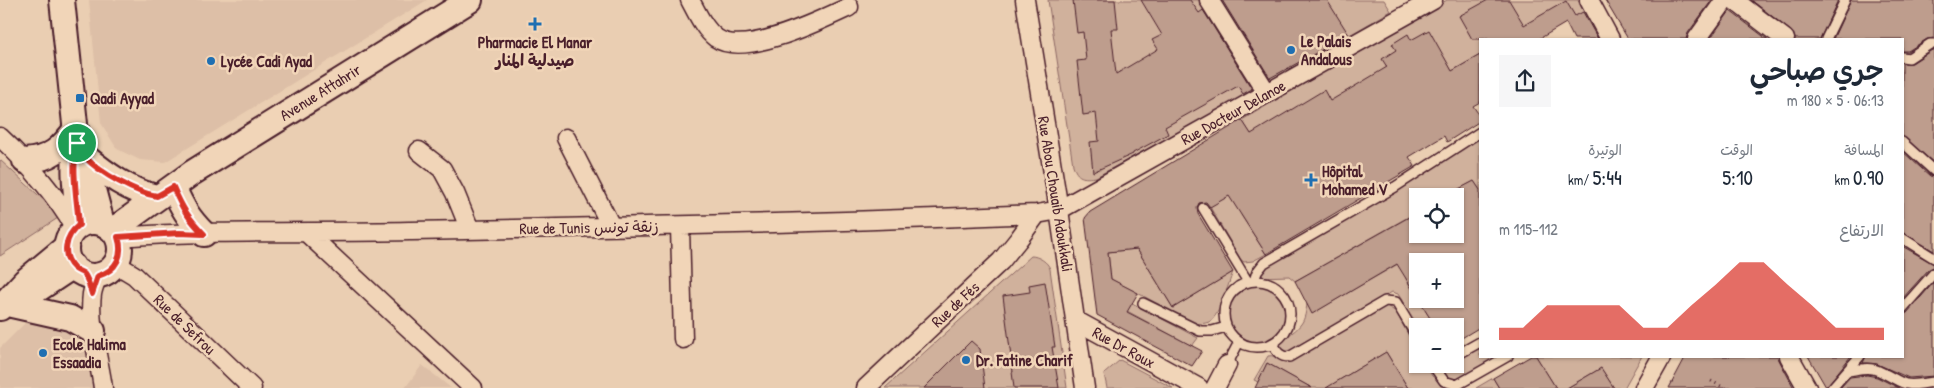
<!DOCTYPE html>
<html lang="ar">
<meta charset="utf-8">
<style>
body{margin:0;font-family:"Patrick Hand","Playpen Sans Arabic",sans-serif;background:#f6f6f7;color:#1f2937;direction:rtl;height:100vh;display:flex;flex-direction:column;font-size:19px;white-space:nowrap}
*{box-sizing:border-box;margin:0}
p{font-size:16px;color:#747a83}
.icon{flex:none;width:28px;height:28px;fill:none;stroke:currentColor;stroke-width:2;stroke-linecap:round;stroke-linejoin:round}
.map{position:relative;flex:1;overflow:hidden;direction:ltr}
.details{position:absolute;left:1479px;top:38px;width:425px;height:320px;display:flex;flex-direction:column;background:#fff;border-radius:0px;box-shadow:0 1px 4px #0004;direction:rtl}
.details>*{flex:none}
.fabs{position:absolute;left:1409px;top:188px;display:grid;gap:10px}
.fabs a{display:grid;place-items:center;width:55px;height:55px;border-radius:0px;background:#fff;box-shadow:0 1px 4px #0004;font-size:25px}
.pin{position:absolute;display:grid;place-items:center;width:42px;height:42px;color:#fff;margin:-21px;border:2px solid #fff;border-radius:50%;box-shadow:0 1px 5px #0007}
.round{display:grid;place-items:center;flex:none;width:52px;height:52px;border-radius:0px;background:#f6f6f7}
.overview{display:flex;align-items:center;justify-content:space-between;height:85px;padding:0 20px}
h1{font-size:28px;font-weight:600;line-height:38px}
.stats{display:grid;grid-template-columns:repeat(3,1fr);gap:8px;height:85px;padding:5px 20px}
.stats div{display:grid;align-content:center}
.stats b{font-size:21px;font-weight:600}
.stats small{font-size:14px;font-weight:400}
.stats p{font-size:14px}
.chart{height:140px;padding:10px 20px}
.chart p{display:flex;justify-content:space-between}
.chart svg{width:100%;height:90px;margin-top:5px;fill:#d93025;opacity:.7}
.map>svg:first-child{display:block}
.built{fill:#ddbfa7}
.green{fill:#d0b19c;stroke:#8d6864}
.building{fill:#be9d8d;stroke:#4a1f2b}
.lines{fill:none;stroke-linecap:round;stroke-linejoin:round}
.lane-casing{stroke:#4a1f2b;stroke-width:12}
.street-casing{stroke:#4a1f2b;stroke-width:21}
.secondary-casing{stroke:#4a1f2b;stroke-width:28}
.path{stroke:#4a1f2b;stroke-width:3;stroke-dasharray:1 4;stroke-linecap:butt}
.lane{stroke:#f1d5b8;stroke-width:9}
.street{stroke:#f1d5b8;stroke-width:18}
.secondary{stroke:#f1d5b8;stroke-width:24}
.route-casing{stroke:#fff;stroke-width:10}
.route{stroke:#d93025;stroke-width:6}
.poi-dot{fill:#1f6fb2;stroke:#f1d5b8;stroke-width:2}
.labels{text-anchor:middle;stroke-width:5;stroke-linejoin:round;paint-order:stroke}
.poi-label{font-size:16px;font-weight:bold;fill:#4a1f2b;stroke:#f1d5b8;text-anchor:start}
.street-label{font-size:16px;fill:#4a1f2b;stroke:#f1d5b8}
</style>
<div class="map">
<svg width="1934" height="388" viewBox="0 0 1934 388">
<rect width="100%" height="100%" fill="#eaceb2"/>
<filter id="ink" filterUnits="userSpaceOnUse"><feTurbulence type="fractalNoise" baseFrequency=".02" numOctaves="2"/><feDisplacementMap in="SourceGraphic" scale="10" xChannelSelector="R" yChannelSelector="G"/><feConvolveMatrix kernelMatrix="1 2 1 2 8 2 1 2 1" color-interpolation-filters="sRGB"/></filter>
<g filter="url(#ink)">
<path class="built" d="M89,0H427L165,162L140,160L117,149L101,123Z
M25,323H50L74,337L90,358L93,388H0V348Z
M422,365L451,388H405Z"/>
<path class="green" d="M1048,0H1204L1259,88L1096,177C1083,179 1077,178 1073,165Z
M1215,0H1384L1391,11L1267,83Z
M1447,0H1578L1584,12L1545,34L1480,39V55L1452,71L1444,57L1251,134L1242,120Z
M1480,136V190L1474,181L1446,196H1418L1417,212L1295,281L1289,276L1259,277L1267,265Z
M0,160L61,216L0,256Z
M1240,182L1241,215L1266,254L1253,261L1244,262L1241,260L1210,207Z
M1137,249L1173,308L1233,272C1228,284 1220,316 1209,322C1204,324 1199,324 1194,323L1111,279L1108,252Z
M1031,256C1038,256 1048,262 1050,269L1067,388H885Z
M1410,257L1406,279L1435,326H1418L1398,294L1392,292L1288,353L1285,354L1278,348C1281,338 1295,333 1301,324C1305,319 1306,311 1307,304L1313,313Z
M1227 314a30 30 0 1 1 60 0a30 30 0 1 1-60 0Z
M1132,303L1198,338L1192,346L1127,311Z
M1387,306L1396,312L1417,351L1418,364H1425L1432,376L1447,388H1408L1386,352L1336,382L1339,388H1312L1267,363L1258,382L1254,380L1268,356C1277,354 1281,363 1294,360L1384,307Z
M1480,345V356H1504L1461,381L1450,382L1442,372L1443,365L1455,364V359Z
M1536,356H1642L1624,388H1614L1601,368L1567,388H1556Z
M1120,360L1173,388H1107L1104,374Z
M1493,378L1499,388H1476Z"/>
<path class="building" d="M1073,0H1115L1118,29H1111L1116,74L1158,49L1152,40L1162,35L1141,0H1190L1199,13L1203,10L1252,89L1243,94L1238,86L1165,127L1168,134L1133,153V154L1093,172L1090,142L1099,141L1096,113L1083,115L1077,61L1086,60L1083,32L1077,33Z
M1222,0H1327L1349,35L1270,78Z
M1488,0H1509L1524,25L1566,1L1575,16L1583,12L1598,39H1574L1566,23L1539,39H1472L1459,16Z
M1605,0H1712L1688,33L1686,39H1628Z
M1751,0H1838L1820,39H1795L1791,31Z
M1851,0H1934V38L1927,39L1908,51H1902V39H1833Z
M1730,11L1767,39H1710Z
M1429,30L1452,71L1480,55V102L1473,106L1480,116V121L1447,142L1444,136L1409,157L1415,166L1266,254L1229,196L1210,207L1206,202L1199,203L1197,208L1198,214L1233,272L1173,308L1137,249L1108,252L1111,279L1138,293L1127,312L1202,351L1192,366L1097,315L1085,218L1090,212L1242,120L1251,134L1324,90L1330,101L1387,67L1382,59L1396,50L1392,44L1408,34L1411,40Z
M1932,50H1934V163L1902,136V63H1912Z
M1902,151L1930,176L1934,177V251L1902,232Z
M1474,181L1480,190V327L1455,342V326H1435L1418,299H1455V261H1418V298L1397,264L1312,314L1295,281L1418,212V234H1455V191Z
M1902,246L1934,264V267L1929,269L1902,299Z
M1045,282L1055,347H1052L1059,388H1014L1012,372H1013L1003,296L1030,292L1029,285Z
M1934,282V376L1909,378L1877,364L1863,363L1866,356H1902V315L1907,313Z
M971,341L980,349L985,388H924Z
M1386,352L1408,388H1326Z
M1531,356H1536L1556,388H1499L1493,378Z
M1686,356H1777L1794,388H1669Z
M1808,356H1851L1826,387Z
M1267,363L1312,388H1255Z
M1601,368L1614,388H1567Z
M1867,375L1877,377L1899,388H1840L1850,377Z"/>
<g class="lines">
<g class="lane-casing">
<path id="lane" d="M1826,39L1845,0
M1902,57L1909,58L1930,44H1934
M1902,142L1934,171
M1203,208L1248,282
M1902,238L1934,258
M1224 314a33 33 0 1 1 66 0a33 33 0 1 1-66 0Z
M1254,281L1257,272L1264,263L1395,187L1480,132
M1143,303L1200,331H1212L1226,327
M1902,309L1934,273
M1272,344C1277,352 1280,357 1289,357L1385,301L1396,302L1418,339
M1455,356L1480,342
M1432,364L1444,381L1457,385L1508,356
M1227,365L1239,342
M1847,371C1857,370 1869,366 1879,371C1906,383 1899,388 1934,382
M1832,388L1860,356"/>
</g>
<g class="street-casing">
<path id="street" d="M690,0C697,13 704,29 716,38C744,58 821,20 849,7
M1025,0L1059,210L1085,388
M1209,0L1267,93
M1589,0L1610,39
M1734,0L1785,39
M1697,39L1725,0
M0,137C29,164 55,194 75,228
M566,138L611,226
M419,151L442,169L455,193L470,230
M680,227L683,339
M307,233L473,388
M118,237C215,230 312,233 409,231C618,227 828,223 1037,214L1059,210L1433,0
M116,264L134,275L252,388
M98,275C96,281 93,288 92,294C88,325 99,358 103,388
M1075,320L1199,388
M1789,356L1807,388
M866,388L1001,261L1018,240L1037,214
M1215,388L1227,365
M1644,388L1662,356"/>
</g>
<g class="secondary-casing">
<path id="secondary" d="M62,0L77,143C71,170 77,198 79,225
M84,156C105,173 130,192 157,197
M84,156L102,223
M25,161C51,159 61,149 76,129
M173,187C182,207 188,218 204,234
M66 249a27 27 0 1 1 54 0a27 27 0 1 1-54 0Z
M113,230L192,173L470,0
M19,302L73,266
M12,305L70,318L93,331
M0,308L25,281L66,247"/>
</g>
<path class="path" d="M1711,381L1725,388"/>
<use href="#lane" class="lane"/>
<use href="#street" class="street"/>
<use href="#secondary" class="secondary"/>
</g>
</g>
<g class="lines" filter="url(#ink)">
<g class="route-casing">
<path id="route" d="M77,143C79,147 82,153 85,157C100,173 136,193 157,196L173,187C182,208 188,218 204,234L179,233L118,237C124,255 117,270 98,276L92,294C90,288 88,279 84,274C82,272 77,271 74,268C61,255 65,236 79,225C77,198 71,170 77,143Z"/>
</g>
<use href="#route" class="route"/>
</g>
<g class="poi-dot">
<path d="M532.5 16.5h5v5h5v5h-5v5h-5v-5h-5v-5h5z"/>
<circle cx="1291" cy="50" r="5"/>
<circle cx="211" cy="61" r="5"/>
<rect x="75" y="93" width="10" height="10" rx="2.5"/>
<path d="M1308.5 172.5h5v5h5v5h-5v5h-5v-5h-5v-5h5z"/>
<circle cx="43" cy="353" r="5"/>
<circle cx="966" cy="360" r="5"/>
</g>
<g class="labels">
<g class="poi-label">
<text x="1301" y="47">Le Palais<tspan x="1301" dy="18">Andalous</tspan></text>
<text x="535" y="48" text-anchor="middle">Pharmacie El Manar<tspan x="535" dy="18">صيدلية المنار</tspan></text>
<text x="221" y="67">Lycée Cadi Ayad</text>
<text x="90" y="104">Qadi Ayyad</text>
<text x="1322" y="177">Hôpital<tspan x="1322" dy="18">Mohamed V</tspan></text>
<text x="53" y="350">Ecole Halima<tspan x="53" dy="18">Essaadia</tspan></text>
<text x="976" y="366">Dr. Fatine Charif</text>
</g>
<g class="street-label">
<text transform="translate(320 92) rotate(-32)" y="6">Avenue Attahrir</text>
<text transform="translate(1233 112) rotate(-29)" y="6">Rue Docteur Delanoe</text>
<text transform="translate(1056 194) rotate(81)" y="6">Rue Abou Chouaib Adoukkali</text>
<text transform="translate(589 227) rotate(-1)" y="6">Rue de Tunis زنقة تونس</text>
<text transform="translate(955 304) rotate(-43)" y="6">Rue de Fés</text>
<text transform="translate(185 324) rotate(44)" y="6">Rue de Sefrou</text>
<text transform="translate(1124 347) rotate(29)" y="6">Rue Dr Roux</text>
</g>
</g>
</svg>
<div class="fabs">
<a><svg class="icon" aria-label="locate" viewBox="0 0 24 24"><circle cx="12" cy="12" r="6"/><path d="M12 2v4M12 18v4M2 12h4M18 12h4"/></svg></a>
<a>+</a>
<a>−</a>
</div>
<div class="pin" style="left:77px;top:143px;background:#1e9e55"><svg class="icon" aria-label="arrive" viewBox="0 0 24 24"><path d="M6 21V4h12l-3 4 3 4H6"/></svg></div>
<section class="details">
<div class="overview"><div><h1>جري صباحي</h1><p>06:13 · 5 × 180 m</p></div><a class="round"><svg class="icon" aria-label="share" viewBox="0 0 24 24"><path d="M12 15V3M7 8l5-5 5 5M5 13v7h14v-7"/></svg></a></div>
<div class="stats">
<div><p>المسافة</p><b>0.90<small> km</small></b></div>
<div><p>الوقت</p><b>5:10</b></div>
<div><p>الوتيرة</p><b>5:44<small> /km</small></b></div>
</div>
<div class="chart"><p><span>الارتفاع</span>112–115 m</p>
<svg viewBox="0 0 160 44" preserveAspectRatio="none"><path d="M0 44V38L10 38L20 27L30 27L40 27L50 27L60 38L70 38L80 27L90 17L100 6L110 6L120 17L130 27L140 38L150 38L160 38V44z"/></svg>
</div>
</section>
</div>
